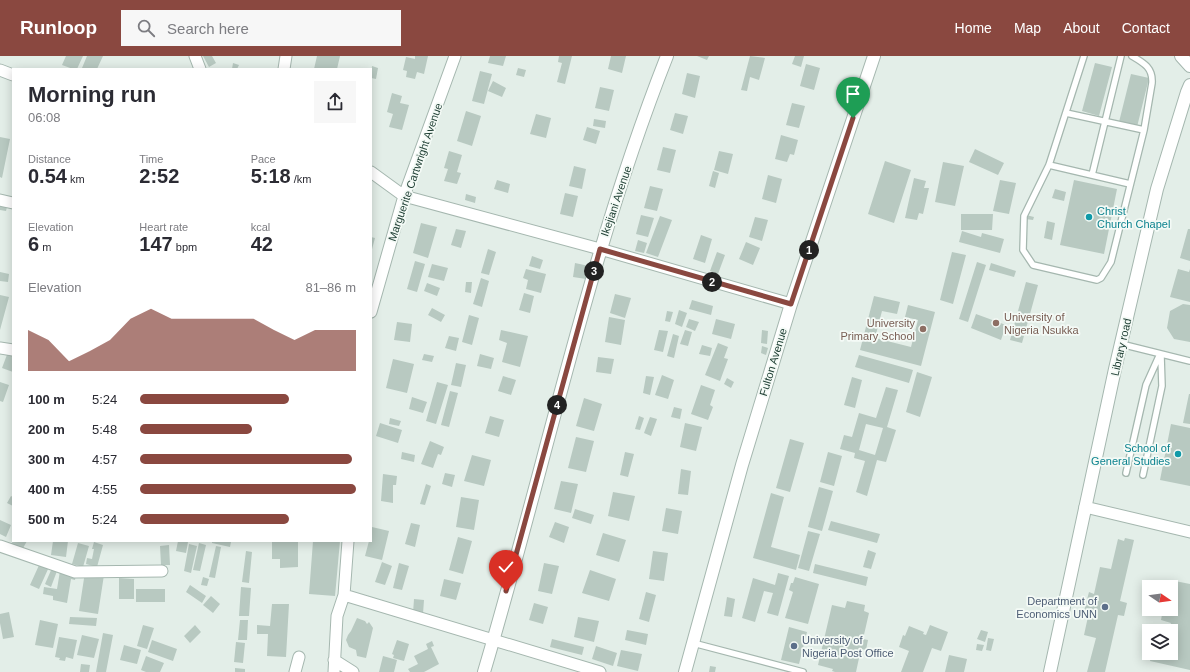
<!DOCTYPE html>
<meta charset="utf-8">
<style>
body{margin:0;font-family:Helvetica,sans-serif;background:#f7f7f7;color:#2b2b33;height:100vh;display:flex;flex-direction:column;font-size:15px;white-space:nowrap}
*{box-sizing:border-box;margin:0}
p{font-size:13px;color:#7c7c81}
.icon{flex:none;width:22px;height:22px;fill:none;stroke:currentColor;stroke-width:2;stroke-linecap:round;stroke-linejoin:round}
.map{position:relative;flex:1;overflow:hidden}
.sheet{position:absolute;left:12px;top:12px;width:360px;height:474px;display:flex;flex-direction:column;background:#fff;border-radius:0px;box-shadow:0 2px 10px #0003}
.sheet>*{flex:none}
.needle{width:26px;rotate:103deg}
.fabs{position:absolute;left:1142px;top:524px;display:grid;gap:8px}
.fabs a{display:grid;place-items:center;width:36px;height:36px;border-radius:0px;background:#fff;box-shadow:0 2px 10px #0003;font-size:20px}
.pin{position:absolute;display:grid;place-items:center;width:34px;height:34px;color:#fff;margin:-41px -17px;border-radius:50% 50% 50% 0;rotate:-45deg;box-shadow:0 0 4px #0007}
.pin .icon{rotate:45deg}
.km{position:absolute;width:20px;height:20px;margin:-10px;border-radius:50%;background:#222;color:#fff;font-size:11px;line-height:20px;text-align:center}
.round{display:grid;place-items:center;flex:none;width:42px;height:42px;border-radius:0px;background:#f7f7f7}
.head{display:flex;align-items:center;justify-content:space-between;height:68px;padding:0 16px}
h1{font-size:22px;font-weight:600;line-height:30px}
.figures{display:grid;grid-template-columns:repeat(3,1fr);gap:6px;height:68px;padding:4px 16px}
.figures div{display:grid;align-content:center}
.figures b{font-size:20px;font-weight:600}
.figures small{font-size:11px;font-weight:400}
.figures p{font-size:11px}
.chart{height:112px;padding:8px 16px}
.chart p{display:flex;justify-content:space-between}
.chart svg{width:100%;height:72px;margin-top:4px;fill:#8a4840;opacity:.7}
ul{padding:0 16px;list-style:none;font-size:13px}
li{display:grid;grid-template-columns:64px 48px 1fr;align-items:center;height:30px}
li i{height:10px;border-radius:5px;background:#8a4840}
header{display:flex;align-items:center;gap:24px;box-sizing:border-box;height:56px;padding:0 20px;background:#8a4840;color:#fff}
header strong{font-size:19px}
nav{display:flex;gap:22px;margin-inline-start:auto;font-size:14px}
.search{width:280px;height:36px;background:#f7f7f7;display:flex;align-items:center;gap:10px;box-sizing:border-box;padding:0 14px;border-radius:0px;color:#7c7c81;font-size:15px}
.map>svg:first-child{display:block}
.building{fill:#b8c9c1;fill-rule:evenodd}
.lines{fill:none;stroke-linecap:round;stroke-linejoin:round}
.service-casing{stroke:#a5b7af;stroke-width:8}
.minor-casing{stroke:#a5b7af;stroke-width:13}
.tertiary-casing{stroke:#a5b7af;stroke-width:14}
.service{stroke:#fff;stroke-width:5.5}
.minor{stroke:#fff;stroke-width:11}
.tertiary{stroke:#fff;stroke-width:12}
.route-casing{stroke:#fff;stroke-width:8}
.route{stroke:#8a4840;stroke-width:5}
.culture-dot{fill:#0f9aa8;stroke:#f4faf6;stroke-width:1.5}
.education-dot{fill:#8d6e63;stroke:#f4faf6;stroke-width:1.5}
.service-dot{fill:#5c6f8a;stroke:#f4faf6;stroke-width:1.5}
.labels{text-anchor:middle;stroke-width:3.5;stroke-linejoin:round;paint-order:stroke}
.street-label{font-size:11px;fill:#214136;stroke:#f4faf6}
.culture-label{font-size:11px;fill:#0d838f;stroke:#f4faf6;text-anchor:start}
.education-label{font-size:11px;fill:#785e54;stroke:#f4faf6;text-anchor:start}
.service-label{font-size:11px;fill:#4e5e75;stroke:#f4faf6;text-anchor:end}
</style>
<header>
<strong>Runloop</strong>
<div class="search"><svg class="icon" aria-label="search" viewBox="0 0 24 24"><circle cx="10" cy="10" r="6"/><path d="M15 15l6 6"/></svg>Search here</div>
<nav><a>Home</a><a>Map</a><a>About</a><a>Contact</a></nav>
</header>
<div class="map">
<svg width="1190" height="616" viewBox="0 0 1190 616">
<rect width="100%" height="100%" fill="#e3eee8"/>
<path class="building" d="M66,0H83L77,13H73L62,9Z
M87,0H103L97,13H85L82,12Z
M203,0H212L216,7L209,11Z
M317,0H340L337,13H314Z
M415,0H428L424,18L417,16L415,23L406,21L407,15L403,14L406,1L415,3Z
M490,0H506L503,10L488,7Z
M559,0H572L565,28L557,26L562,7L558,6Z
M611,0H626L622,17L608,13Z
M697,0H709L707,4Z
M750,0L765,2L759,24L750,21L747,35L741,34Z
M795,0H804L801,11L792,8Z
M233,7L239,9L237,13H232Z
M1095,7L1112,11L1099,60L1082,55Z
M806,8L820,12L814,34L800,30Z
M372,10L378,12L376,23L371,22Z
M518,12L526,14L524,21L516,19Z
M480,15L492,18L484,48L472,45Z
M687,17L700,20L695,42L682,38Z
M1131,18L1149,22L1137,71L1119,66Z
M493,25L506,32L502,41L488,35Z
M600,31L614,34L609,55L595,52Z
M392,37L402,40L400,47L409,49L402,74L389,71L393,58L387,56Z
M792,47L805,50L799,72L786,69Z
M466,55L481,60L472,90L457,85Z
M675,57L688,60L683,78L670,74Z
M536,58L551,62L546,82L530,78Z
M594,63L606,65L605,72L593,70Z
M587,71L600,75L596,88L583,84Z
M781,79L798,84L794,99L790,98L787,106L775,103Z
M0,81L10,83L2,122L0,121Z
M663,91L676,94L670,117L657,114Z
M975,93L1004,107L998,119L969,106Z
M449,95L462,99L457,116L461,117L457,128L444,125L448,113L444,112Z
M719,95L733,98L728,118L714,114Z
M885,105L911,114L894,167L868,158Z
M943,106L964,110L955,150L935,146Z
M574,110L586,113L582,133L569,130Z
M713,115L719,117L715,132L709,130Z
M768,119L782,123L776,147L762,143Z
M914,122L926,125L924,132H929L923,158L919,157L917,164L905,162Z
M497,124L510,128L508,137L494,133Z
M1000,124L1016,127L1009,158L993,155Z
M1074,124L1117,133L1104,198L1060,189Z
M650,130L663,133L657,155L644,152Z
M1055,133L1066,136L1064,145L1052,142Z
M565,137L578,140L573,161L560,158Z
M466,138L476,141L475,147L465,144Z
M0,145L8,147L6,155L0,154Z
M961,158H993L992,174H961Z
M641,159L654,162L648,181L636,178Z
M1026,159L1034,161L1033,164L1025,163Z
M660,160L672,164L658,201L646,197Z
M755,161L768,164L762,185L749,181Z
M1047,165L1055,167L1052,184L1044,182Z
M421,167L437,171L428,202L413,197Z
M456,173L466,175L461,192L451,189Z
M1188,173H1190V205L1180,202Z
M962,175L981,181L982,177L1004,183L1000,197L959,186Z
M701,179L712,183L705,207L693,203Z
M371,181L375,182L371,197Z
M638,184L647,187L644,197L635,195Z
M746,186L760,192L753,209L739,203Z
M488,193L496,196L489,219L481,217Z
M717,196L725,199L718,218L710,215Z
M952,196L966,199L953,248L940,244Z
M532,200L543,204L540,213L529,210Z
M415,205L425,208L417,236L407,233Z
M977,206L986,209L968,266L959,263Z
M575,207L589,210L586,223L573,221Z
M991,207L1016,215L1014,221L989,214Z
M432,208L448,212L444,225L428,221Z
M526,213L546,218L541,237L526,233L528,224L523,222Z
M1178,213L1189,216L1190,213V246L1170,241Z
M0,216L9,218L8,226L0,225Z
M481,222L489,225L482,251L473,248Z
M466,226H472L471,237L465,236Z
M1026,226L1038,229L1022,287L1010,284Z
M427,227L440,232L437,240L424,235Z
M524,237L534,240L530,257L519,254Z
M615,238L631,242L625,262L610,257Z
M0,239L9,241L0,274Z
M874,240L900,246L897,258L882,255L875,282L911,291L918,264L905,261L908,249L935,256L921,310L860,294Z
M692,244L713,250L711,259L689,253Z
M1183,248L1190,249V286L1174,283L1167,272L1170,255Z
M432,252L445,259L441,266L428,259Z
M679,254L687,257L682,271L675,268Z
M667,255L673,256L670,266L665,265Z
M976,258L1006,269L1001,284L971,272Z
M469,259L479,262L472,289L462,286Z
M609,261L625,264L621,289L605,286Z
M689,263L699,266L695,275L686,271Z
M716,263L735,268L731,283L712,278Z
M397,266L412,268L410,286L394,284Z
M501,274L528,280L520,311L502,306L507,287L499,284Z
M659,274L668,275L663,296L654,294Z
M685,274L692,276L688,290L680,288Z
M762,274L768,275L767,288L761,287Z
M673,278L679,280L674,302L667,300Z
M449,280L459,282L456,295L445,292Z
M718,287L728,291L724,302L728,303L720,325L705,319Z
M702,289L712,292L710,300L699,298Z
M762,290L768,292L766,299L761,297Z
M8,296L13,297V316L2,312Z
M424,298L434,300L432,306L422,304Z
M480,298L494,302L491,313L477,310Z
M859,299L913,314L909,327L855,311Z
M598,301L614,303L611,318L596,316Z
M393,303L414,308L407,337L386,332Z
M456,307L466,309L461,331L451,329Z
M917,316L932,321L920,361L906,356Z
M662,319L674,324L668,343L655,339Z
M503,320L516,324L511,339L498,335Z
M646,320L654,321L650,339L643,337Z
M852,321L862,324L855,352L844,349Z
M727,322L734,326L731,332L724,328Z
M0,326L9,329L3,346L0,345Z
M437,326L448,329L436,368L426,365Z
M701,329L715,334L710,349L713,351L708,364L691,358Z
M886,331L898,334L887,371L896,374L886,406L877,404L867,440L856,436L865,405L854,402L855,397L840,393L844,379L852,381L859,357L876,362ZM866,368L883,372L875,399L859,394Z
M450,335L458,337L449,371L441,369Z
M1189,338H1190V368L1183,367Z
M412,341L427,346L423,357L409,353Z
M584,342L602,348L594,375L576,370Z
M674,351L682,353L680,363L671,361Z
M490,360L504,364L499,381L485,377Z
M639,360L644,362L640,374L635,373Z
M650,361L657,363L651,380L644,377Z
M390,362L401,365L399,370L389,368Z
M380,367L402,374L398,387L376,380Z
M685,367L702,371L696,395L680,391Z
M1171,368L1190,372V430L1160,424Z
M576,381L594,385L586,416L568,412Z
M790,383L804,387L790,436L776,432Z
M430,385L444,391L441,399L438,398L433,412L421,408Z
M402,396L415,399L414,406L401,403Z
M625,396L634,398L628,421L620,419Z
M828,396L842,400L834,430L820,426Z
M472,399L491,404L484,430L464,425Z
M681,413L691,415L688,439L678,438Z
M445,417L455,419L452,431L442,428Z
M383,418L397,420L396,429H393V447L381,445Z
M561,425L578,428L571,457L554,453Z
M426,428L431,430L425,449L420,448Z
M819,431L833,435L822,475L808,471Z
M613,436L635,440L629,465L608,460Z
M771,437L784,441L771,491L800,499L796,514L753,502Z
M11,440L13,441V450L7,447Z
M461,441L479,444L474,474L456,471Z
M666,452L682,455L678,478L662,475Z
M575,453L594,459L591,468L572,462Z
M0,464L11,469L6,481L0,478Z
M831,465L880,478L877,487L828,474Z
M555,466L569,471L564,487L549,481Z
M411,467L420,469L415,491L405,488Z
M372,471L389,475L382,504L365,500L369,485H371Z
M808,475L820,478L809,515L798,512Z
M603,477L626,484L619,506L596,499Z
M458,481L472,485L463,518L449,514Z
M1125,482L1134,484L1120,545L1127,547L1124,560L1118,559L1105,616H1087L1096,582L1084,579L1089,556L1084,555L1089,536L1094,538L1100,511L1111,513L1118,483L1124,485Z
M13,485H27L22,494L11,488Z
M53,485H68L66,501L51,499Z
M178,485L188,486L186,497L176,495Z
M212,485H224L231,486L230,491L212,487Z
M272,485H298V511L280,512V503H272Z
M313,485H340L335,540L309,538Z
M94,486L103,489L97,511L86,508L87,502L92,503L94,493H92Z
M78,487L89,490L83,511L72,508Z
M199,487L206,489L200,515L193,514Z
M189,488L197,490L191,517L184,515Z
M169,489L170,509H161L160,490Z
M216,490L221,491L215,522L209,521Z
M868,494L876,497L871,513L863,511Z
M246,495L252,496L249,527L242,526Z
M653,495L668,497L664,525L649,523Z
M382,506L392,510L385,529L375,526Z
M40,507L49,511L39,533L30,529Z
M399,507L409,510L402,534L393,532Z
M544,507L559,510L552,538L538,535Z
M815,508L868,521L866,530L813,517Z
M52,512L57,515L51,531L45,528Z
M590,514L616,523L609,545L582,537Z
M60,515L76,518L75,524L71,523L67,547L53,544V540L43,538L44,531L57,533Z
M85,516L104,519L98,558L79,555Z
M778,517L789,520L778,560L767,557L773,537L764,535L755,566L742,562L753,522L775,529Z
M203,521L209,523L207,530L201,529Z
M795,521L819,528L808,568L785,562L793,536L789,534L791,527H793Z
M119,522L134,523V543H119Z
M444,523L461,527L456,544L440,540Z
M1170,524L1190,528V614L1150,605L1152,597H1171V575H1169L1171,567L1161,564L1163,553H1171V531H1168Z
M190,529L206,540L202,547L186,536Z
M241,531L251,532L249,560H239Z
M136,533H165V546H136Z
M646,536L656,539L649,566L639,563Z
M211,540L220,548L213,557L203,549Z
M727,541L735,543L732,561L724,560Z
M414,543L424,544L423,558L413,557Z
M847,545L865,549L864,555L869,557L863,583L868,584L866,594L861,593L856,616H835L832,615L833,613L818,609L832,549L845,552Z
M534,547L548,551L543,568L529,564Z
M272,548H289L286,601L267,600L268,578H257V569L270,570Z
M9,556L14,581L3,583L0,567V558Z
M70,561L97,562L96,570L69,568Z
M578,561L599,565L594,586L574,581Z
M357,562L365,565L367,568L369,566L373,572L366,602L357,600L356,594L349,591L346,584L348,579L351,575Z
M40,564L58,568L53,592L35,589Z
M240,564H248L247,584H238Z
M143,569L154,572L147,593L137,590Z
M195,569L201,576L190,587L184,580Z
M930,569L948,576L941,595L932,592L923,616H901L909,595L899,591L903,579L905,580L909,570L924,576L923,578L926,579Z
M789,571L807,576L799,608L781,604Z
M627,574L648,578L646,589L625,584Z
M981,574L988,576L985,586L977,583Z
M103,577L113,579L106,616H96Z
M82,579L99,583L94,602L77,599Z
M59,581L77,584L73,603L66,601L65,605L59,604L60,602L55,601Z
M988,582L994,583L991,595L986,594Z
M552,583L584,591L582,599L550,591Z
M152,584L177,593L173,605L148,596Z
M397,584L409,588L404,605L393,602L394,599L392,598Z
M432,585L434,590L431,591L439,608L424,616H410L408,613L418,608L414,600L428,593L426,588Z
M236,586L245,587L243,607L234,606Z
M977,588L984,589L982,595L976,594Z
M124,589L141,594L137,608L120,604Z
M596,590L617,597L613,610L592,603Z
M621,594L642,598L638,615L617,610Z
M949,599L967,603L964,616H945Z
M146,600L164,607L160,616H146L141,614Z
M383,600L397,604L394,616H379Z
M81,608L90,609L89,616H80Z
M710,610L716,611L715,616H709Z
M235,612L245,613V616H235Z"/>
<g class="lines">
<g class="service-casing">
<path id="service" d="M1084,0L1049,109L1024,160L1023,194L1033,209L1097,224L1101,222L1111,206L1144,74L1152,27C1153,12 1144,7 1132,0
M1066,57L1144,74
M1049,109L1130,128
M1092,119L1121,0
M1121,288L1190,305
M1126,417L1146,329L1160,298
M1143,419L1162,330L1161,300
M693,587L803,616"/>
</g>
<g class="minor-casing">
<path id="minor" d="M195,0L200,13
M284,13L286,0
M0,14L13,19
M371,116L404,140L600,193L791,248
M0,144L13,147
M371,256L404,140L455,0
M0,292L13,294
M1085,451L1190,476
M0,490L75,516L162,515
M344,539L600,616
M334,604L353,616
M295,616L299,601
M334,616L337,560L344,539L348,485"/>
</g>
<g class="tertiary-casing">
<path id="tertiary" d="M1181,0L1190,10
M484,616C545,411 588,200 667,0
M685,616L742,409L791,248L874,0
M1050,616L1115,313L1157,133L1187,36L1190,29"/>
</g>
<use href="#service" class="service"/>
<use href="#minor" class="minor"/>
<use href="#tertiary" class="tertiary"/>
</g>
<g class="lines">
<g class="route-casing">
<path id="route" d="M506,535L600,193L791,248L853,62"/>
</g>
<use href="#route" class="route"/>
</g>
<g class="culture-dot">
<circle cx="1089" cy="161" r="4"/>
<circle cx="1178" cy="398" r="4"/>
</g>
<g class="education-dot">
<circle cx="996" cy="267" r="4"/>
<circle cx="923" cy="273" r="4"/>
</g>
<g class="service-dot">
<circle cx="1105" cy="551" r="4"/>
<circle cx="794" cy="590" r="4"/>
</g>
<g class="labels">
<g class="street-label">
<text transform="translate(415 116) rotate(-71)" y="4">Marguerite Cartwright Avenue</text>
<text transform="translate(616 145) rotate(-71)" y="4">Ikejiani Avenue</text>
<text transform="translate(1121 291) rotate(-77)" y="4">Library road</text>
<text transform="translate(773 306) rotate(-73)" y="4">Fulton Avenue</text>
</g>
<g class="culture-label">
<text x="1097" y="159">Christ<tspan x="1097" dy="13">Church Chapel</tspan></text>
<text x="1170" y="396" text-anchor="end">School of<tspan x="1170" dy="13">General Studies</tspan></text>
</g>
<g class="education-label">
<text x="1004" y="265">University of<tspan x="1004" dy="13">Nigeria Nsukka</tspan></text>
<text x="915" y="271" text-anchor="end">University<tspan x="915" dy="13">Primary School</tspan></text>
</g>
<g class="service-label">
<text x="1097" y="549">Department of<tspan x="1097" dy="13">Economics UNN</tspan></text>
<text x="802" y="588" text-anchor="start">University of<tspan x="802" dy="13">Nigeria Post Office</tspan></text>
</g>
</g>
</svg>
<div class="fabs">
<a><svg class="needle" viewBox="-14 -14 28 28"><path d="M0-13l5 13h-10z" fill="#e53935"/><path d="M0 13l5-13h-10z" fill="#7c7c81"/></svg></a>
<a><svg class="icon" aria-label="layers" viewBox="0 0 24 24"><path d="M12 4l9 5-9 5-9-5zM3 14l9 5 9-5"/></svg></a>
</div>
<div class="pin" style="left:853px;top:62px;background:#1e9e55"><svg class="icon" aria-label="arrive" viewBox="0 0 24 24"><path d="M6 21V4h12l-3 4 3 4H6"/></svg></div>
<div class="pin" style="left:506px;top:535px;background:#d93025"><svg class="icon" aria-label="check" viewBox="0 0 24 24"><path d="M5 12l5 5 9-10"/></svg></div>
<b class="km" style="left:809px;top:194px">1</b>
<b class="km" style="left:712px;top:226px">2</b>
<b class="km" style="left:594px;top:215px">3</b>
<b class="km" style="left:557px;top:349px">4</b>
<section class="sheet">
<div class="head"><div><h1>Morning run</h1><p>06:08</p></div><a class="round"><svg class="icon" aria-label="share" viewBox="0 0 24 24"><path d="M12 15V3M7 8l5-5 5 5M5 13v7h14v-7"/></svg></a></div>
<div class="figures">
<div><p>Distance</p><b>0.54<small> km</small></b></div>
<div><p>Time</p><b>2:52</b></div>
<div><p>Pace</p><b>5:18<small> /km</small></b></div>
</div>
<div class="figures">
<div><p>Elevation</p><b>6<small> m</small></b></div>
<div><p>Heart rate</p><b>147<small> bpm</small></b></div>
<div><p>kcal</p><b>42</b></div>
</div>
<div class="chart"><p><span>Elevation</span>81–86 m</p>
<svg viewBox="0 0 160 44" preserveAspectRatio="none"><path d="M0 44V19L10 25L20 38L30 32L40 25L50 12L60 6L70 12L80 12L90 12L100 12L110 12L120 19L130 25L140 19L150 19L160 19V44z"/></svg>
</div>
<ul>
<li><b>100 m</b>5:24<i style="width:69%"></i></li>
<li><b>200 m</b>5:48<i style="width:52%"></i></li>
<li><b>300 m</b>4:57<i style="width:98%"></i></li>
<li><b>400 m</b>4:55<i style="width:100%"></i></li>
<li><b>500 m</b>5:24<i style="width:69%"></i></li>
</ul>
</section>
</div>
